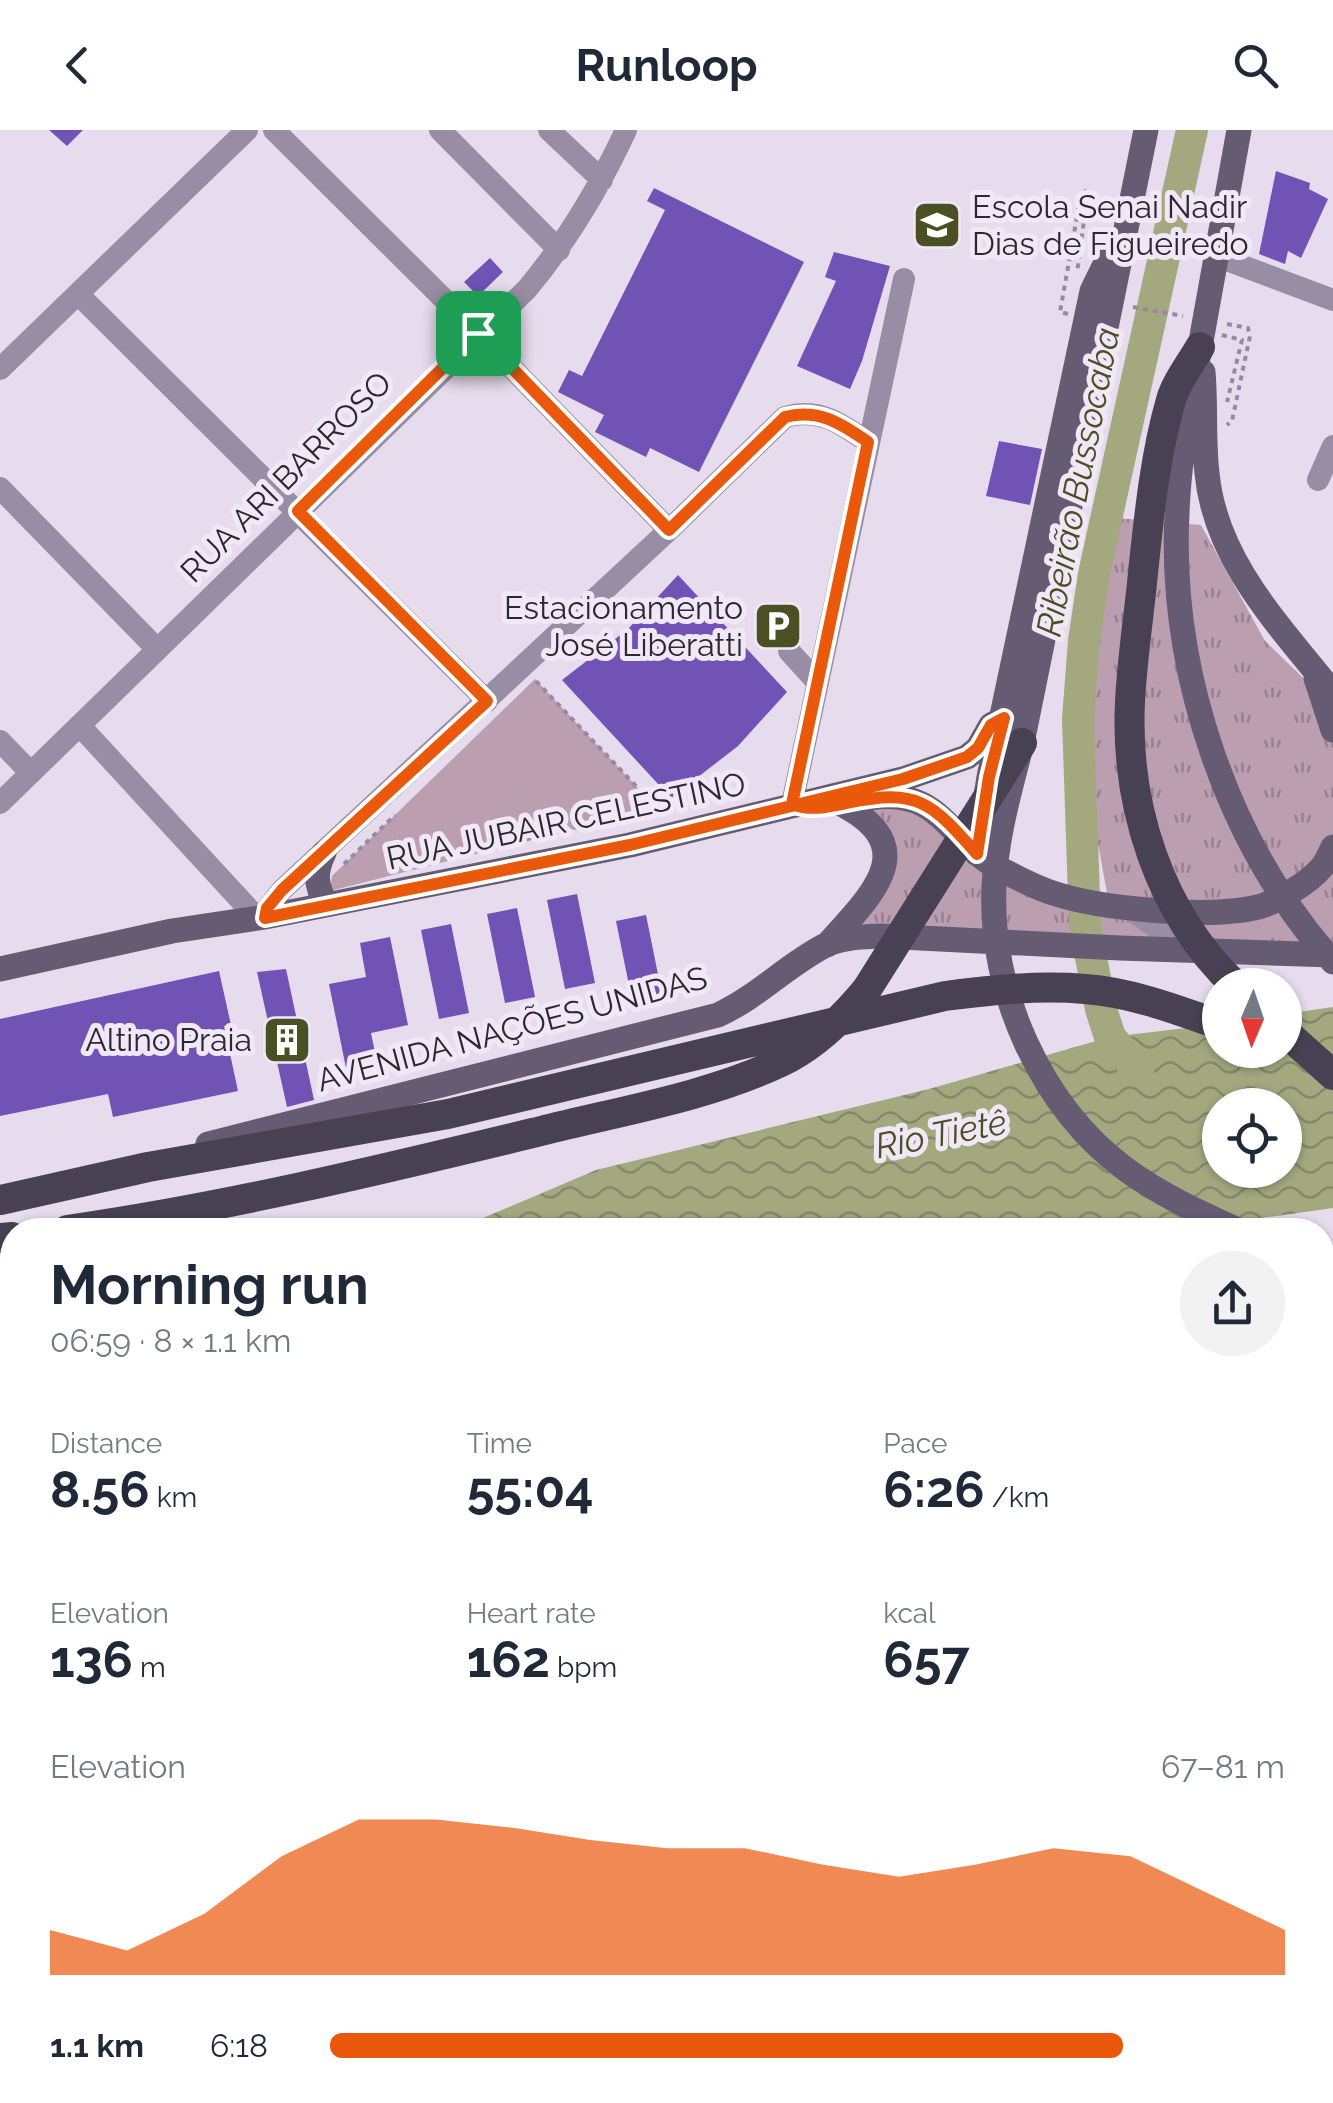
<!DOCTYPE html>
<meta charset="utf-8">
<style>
body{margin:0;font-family:Raleway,sans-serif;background:#f2f2f3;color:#1f2937;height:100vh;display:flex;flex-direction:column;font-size:38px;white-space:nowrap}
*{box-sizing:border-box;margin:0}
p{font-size:32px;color:#747a83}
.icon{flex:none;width:55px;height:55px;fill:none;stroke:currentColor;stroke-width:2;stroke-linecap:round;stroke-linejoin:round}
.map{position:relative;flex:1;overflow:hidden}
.side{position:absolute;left:0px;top:1088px;width:1335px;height:888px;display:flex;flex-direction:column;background:#fff;border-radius:40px 40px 0 0;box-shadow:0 2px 8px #0004}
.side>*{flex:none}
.needle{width:65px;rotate:182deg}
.buttons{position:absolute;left:1202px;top:838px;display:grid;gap:20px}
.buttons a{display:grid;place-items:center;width:100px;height:100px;border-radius:50%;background:#fff;box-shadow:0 2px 8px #0004;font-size:50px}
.pin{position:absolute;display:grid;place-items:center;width:85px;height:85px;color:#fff;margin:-42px;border-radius:20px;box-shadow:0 5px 15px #0006}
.round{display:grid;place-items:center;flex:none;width:105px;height:105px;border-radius:52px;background:#f2f2f3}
.overview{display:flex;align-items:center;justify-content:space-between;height:170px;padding:0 50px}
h1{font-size:55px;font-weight:700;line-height:75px}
.stats{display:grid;grid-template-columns:repeat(3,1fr);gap:15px;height:170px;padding:10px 50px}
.stats div{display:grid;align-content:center}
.stats b{font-size:50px;font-weight:700}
.stats small{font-size:28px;font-weight:400}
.stats p{font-size:28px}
.chart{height:280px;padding:20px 50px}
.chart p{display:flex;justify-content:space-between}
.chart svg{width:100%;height:180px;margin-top:10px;fill:#ea580c;opacity:.7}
ul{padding:0 50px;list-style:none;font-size:32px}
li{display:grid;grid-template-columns:160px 120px 1fr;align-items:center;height:75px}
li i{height:25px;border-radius:12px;background:#ea580c}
header{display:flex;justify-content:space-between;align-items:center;height:130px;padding:0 50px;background:#fff;font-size:45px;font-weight:700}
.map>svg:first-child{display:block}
.grass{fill:url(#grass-tufts)}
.green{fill:#bb9eb0}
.water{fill:url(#water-waves);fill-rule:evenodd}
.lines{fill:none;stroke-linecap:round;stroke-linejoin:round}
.river{stroke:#a4a87f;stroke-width:32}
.building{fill:#7053b5}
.path{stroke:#9689a4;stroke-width:4;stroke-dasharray:5 5;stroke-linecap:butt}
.minor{stroke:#998da5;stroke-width:22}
.major{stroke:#655c73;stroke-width:25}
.highway{stroke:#474153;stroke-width:30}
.route-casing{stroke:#fff;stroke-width:20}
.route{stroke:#ea580c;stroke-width:12}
.labels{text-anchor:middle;stroke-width:10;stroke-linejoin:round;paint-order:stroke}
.poi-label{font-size:32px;fill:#2c2833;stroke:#f1e8f7;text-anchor:end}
.street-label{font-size:32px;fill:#2c2833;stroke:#f1e8f7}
.water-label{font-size:35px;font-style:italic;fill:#4a4f24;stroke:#f1e8f7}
</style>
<header><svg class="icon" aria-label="back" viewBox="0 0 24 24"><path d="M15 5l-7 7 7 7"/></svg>Runloop<svg class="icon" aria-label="search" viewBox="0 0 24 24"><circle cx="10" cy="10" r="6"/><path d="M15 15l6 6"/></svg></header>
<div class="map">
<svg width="1333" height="1973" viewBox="0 0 1333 1973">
<defs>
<pattern id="grass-tufts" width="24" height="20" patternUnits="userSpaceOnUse" patternTransform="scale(2.5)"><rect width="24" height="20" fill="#bb9eb0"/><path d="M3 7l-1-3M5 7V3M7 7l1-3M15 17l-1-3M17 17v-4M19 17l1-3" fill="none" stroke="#988190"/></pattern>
<pattern id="water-waves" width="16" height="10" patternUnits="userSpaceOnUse" patternTransform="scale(2.5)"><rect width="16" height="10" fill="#a4a87f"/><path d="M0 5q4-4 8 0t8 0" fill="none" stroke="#868969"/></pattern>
</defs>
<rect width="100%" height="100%" fill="#e7dcee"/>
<path class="grass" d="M1116,388L1201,395L1265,511L1333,577V825L850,808L883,746L861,684L909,668L977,724L1109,774L1087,653L1093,510Z"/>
<path class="green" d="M535,549L654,675L625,686L330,761L332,746Z"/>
<path class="water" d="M1333,877V1078L1177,1100H455L596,1040L929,959L1110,907L1220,894V920H1285V884ZM1220,975H1285V1040H1220Z
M12,1188V1375H0V1190Z"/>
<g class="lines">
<path class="river" d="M1138,941L1110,907L1101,879L1085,796L1078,589L1084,511L1094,444L1192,0"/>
</g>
<path class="building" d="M49,0H83L67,16Z
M1276,41L1310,53L1309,59L1328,69L1301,128L1288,121L1285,134L1259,124Z
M654,58L804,132L699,342L650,318L646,327L595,302L604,285L558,262L569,240L582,246L665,80L647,71Z
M834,122L890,136L862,231L850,259L797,236L836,151L825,147Z
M490,128L503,142L478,166L464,152Z
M999,311L1042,319L1030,375L986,366Z
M678,445L787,562L738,616L671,668L562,550L628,499Z
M577,764L595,853L565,859L547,770Z
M517,778L535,867L505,873L487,784Z
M646,785L664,874L634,880L616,791Z
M451,794L469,883L439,889L421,800Z
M390,807L408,895L371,903L378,937L347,943L329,854L366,847L360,813Z
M286,839L314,970L287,977L257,842Z
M219,841L231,895L224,896L238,961L113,987L108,964L0,986V889Z"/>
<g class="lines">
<path class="path" d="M1133,177L1183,186
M1068,184L1060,182L1081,64L1088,60L1077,143
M1227,194L1248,198L1250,206L1232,291L1227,295
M1222,205L1242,210L1227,272
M447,728L625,686L654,675L536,551
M344,734L395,685"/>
<path class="minor" d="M274,0L478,203L669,400
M440,0L559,120
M549,0L602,50
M1216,126L1333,170
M78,164L487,571
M0,239L247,0
M1318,350L1333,316
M0,358L157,519
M789,521L818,553
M81,597L258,789
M0,611L31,643
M0,673L527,159C568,110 599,58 626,0
M792,674L904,149
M1125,776L1190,821
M265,787L267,779L282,760L669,400L785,287C819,277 842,294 869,313
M97,1962L99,1973
M639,1962L641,1973
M1056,1962L1088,1973
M13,1973L52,1962"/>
<path class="major" d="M1146,0L1022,613C1010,660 996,707 994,756C989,859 1040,975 1124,1038C1159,1064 1198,1082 1238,1100
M1239,0C1226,72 1213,145 1200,217C1190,272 1179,326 1177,383C1169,541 1227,714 1333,832
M1203,242C1206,276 1203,310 1207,343C1215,431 1281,497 1333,563
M1316,548L1333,600
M871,668C943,656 950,716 1004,741C1020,749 1036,758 1053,763C1100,779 1210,789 1258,777C1277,772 1310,752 1322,737C1327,731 1330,723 1333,717
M324,723C314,743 316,755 326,775
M977,724L989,647L1092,161L1117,110
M827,815C869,767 926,718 841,674
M0,839L172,801L265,787L630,715L903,649L967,627L978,618L991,595L1004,588
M208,1014L718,885C759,866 788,834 826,815C843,807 863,807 881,806L1120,818L1333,825
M1322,1131L1333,1134
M1322,1173L1333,1171
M0,1643L12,1639
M1322,1648L1333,1650
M1322,1753L1333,1719
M1253,1973L1257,1962"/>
<path class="highway" d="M1200,217C1191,233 1176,252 1171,270C1155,325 1149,386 1143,443C1139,486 1132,529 1130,572C1125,675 1159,783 1235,855
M1285,902L1333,945
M0,1070L148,1037L448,984L945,866C991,860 1039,855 1085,859C1130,862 1178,880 1220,895
M67,1100C228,1077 384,1039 541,1001C620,981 707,967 781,932C815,916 844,887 867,859L1022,613
M0,1108L12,1107
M0,1183L12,1185
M1322,1230L1333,1215
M1322,1297L1333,1316
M1322,1395L1333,1397
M1322,1424L1333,1425
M0,1466L12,1465
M0,1496L12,1497
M1322,1506L1333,1507
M0,1564H12
M1322,1568H1333"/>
</g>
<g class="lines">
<g class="route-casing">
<path id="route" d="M478,203L298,381L487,571L282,760L267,778L265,788L630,715L903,649L967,627L978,618L991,595L1004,588L989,647L977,724C931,672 918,658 847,673C827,677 811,681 792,674L868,312C842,294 819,278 785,287L669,400L478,203"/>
</g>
<use href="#route" class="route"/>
</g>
<defs>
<g id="university-square" transform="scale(2.5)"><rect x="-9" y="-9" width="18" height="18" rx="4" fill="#4a4f24" stroke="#f1e8f7"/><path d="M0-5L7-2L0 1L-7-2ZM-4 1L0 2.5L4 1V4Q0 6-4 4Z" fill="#fff"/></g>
<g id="parking-square" transform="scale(2.5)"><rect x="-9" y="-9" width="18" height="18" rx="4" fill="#4a4f24" stroke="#f1e8f7"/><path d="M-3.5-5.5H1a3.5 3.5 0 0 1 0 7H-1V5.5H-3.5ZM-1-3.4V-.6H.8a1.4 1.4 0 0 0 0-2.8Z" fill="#fff"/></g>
<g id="building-square" transform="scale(2.5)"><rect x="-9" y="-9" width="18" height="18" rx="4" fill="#4a4f24" stroke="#f1e8f7"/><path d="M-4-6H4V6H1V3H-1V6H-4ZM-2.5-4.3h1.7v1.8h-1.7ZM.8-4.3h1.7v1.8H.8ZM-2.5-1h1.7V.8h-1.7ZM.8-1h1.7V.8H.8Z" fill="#fff"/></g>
</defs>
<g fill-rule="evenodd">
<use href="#university-square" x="937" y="95"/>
<use href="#parking-square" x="778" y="496"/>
<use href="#building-square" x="287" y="910"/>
</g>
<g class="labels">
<g class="poi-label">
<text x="972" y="88" text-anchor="start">Escola Senai Nadir<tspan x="972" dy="37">Dias de Figueiredo</tspan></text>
<text x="743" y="489">Estacionamento<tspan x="743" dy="37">José Liberatti</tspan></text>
<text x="252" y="921">Altino Praia</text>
</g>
<g class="street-label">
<text transform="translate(286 347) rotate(-45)" y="11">RUA ARI BARROSO</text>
<text transform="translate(566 691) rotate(-12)" y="11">RUA JUBAIR CELESTINO</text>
<text transform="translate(512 899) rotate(-15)" y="11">AVENIDA NAÇÕES UNIDAS</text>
</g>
<g class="water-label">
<text transform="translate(1078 352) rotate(-79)" y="12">Ribeirão Bussocaba</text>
<text transform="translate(941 1004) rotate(-11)" y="12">Rio Tietê</text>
</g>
</g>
</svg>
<div class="buttons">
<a><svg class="needle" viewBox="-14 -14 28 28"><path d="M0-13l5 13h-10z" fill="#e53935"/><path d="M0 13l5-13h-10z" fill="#747a83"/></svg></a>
<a><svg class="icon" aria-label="locate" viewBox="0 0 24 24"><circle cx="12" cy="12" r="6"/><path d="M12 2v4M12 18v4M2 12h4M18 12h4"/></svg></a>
</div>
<div class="pin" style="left:478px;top:203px;background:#1e9e55"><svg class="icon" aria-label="arrive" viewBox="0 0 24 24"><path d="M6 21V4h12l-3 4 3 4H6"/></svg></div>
<section class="side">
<div class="overview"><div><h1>Morning run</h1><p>06:59 · 8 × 1.1 km</p></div><a class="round"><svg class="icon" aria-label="share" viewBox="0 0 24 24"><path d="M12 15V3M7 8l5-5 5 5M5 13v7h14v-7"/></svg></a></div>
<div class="stats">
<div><p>Distance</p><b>8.56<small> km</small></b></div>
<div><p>Time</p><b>55:04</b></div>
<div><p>Pace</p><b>6:26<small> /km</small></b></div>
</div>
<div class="stats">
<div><p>Elevation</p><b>136<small> m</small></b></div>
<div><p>Heart rate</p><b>162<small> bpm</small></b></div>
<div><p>kcal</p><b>657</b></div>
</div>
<div class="chart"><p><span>Elevation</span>67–81 m</p>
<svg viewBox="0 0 160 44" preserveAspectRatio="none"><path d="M0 44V33L10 38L20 29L30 15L40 6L50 6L60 8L70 11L80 13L90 13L100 17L110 20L120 17L130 13L140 15L150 24L160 33V44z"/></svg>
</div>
<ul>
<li><b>1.1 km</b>6:18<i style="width:83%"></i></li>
</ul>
</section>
</div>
